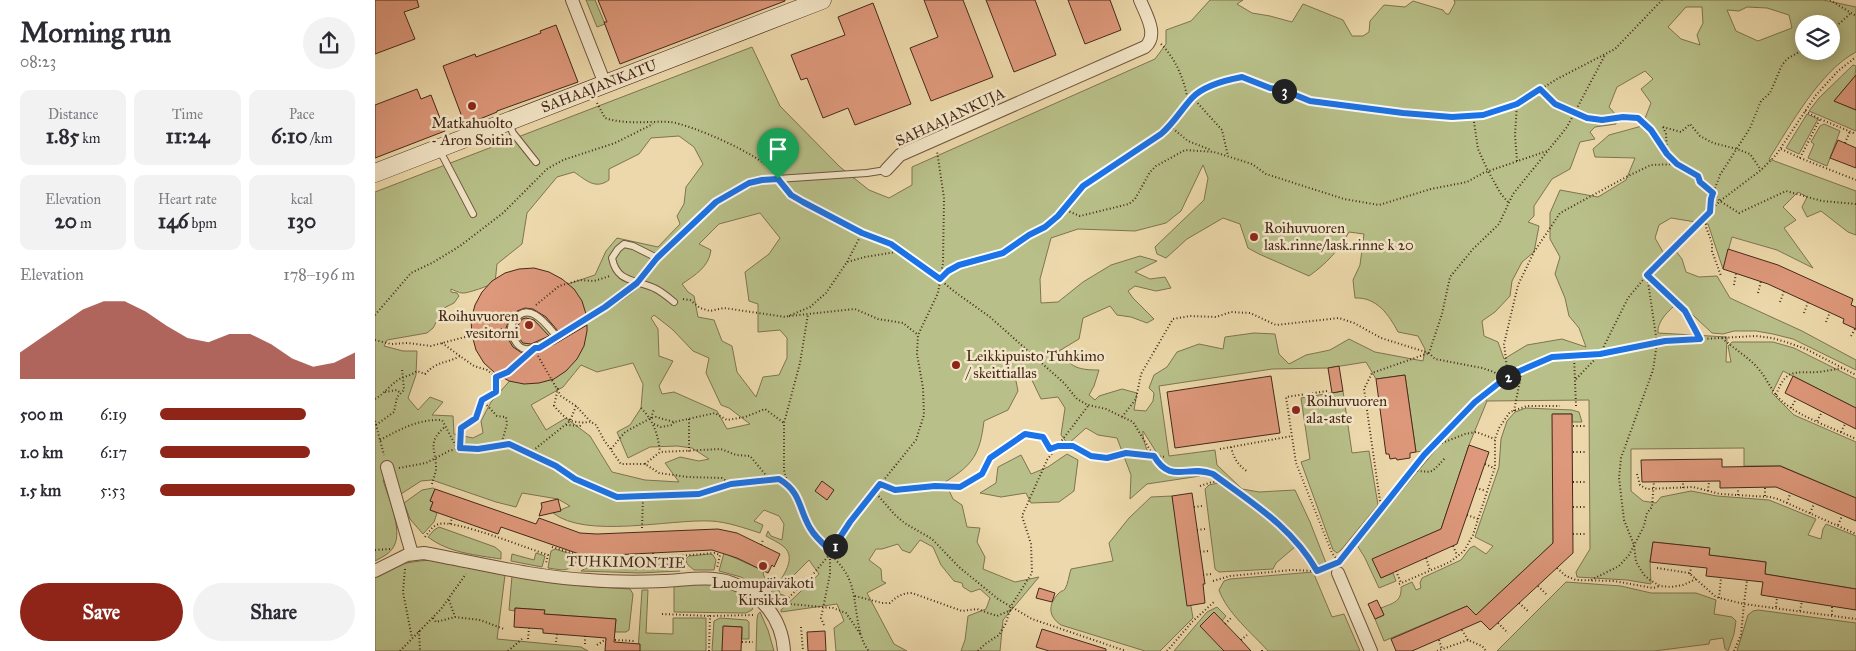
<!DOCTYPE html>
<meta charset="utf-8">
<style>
body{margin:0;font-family:"IM FELL Great Primer",serif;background:#f2f2f3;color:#2b2b33;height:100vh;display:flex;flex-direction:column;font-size:19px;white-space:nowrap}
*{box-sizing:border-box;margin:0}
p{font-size:16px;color:#7c7c81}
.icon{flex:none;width:28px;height:28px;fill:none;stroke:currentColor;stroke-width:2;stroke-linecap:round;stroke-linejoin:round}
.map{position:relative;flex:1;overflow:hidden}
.panel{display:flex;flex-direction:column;background:#fff;width:375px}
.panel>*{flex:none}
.controls{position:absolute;left:1420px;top:15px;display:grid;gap:10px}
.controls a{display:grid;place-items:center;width:45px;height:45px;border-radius:50%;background:#fff;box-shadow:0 2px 12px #0003;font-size:25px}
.pin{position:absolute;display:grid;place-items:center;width:42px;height:42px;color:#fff;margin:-51px -21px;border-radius:50% 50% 50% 0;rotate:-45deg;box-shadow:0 0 5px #0007}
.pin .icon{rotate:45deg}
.km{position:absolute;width:25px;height:25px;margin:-12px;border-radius:50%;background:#222;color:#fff;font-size:14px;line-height:25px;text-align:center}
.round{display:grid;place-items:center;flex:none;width:52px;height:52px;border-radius:26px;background:#f2f2f3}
.summary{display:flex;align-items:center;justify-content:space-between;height:85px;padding:0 20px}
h1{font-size:28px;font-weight:800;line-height:38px}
.metrics{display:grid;grid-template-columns:repeat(3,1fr);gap:8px;height:85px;padding:5px 20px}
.metrics div{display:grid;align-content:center;border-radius:10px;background:#f2f2f3;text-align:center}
.metrics b{font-size:21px;font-weight:800}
.metrics small{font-size:14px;font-weight:400}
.metrics p{font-size:14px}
.chart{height:140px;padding:10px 20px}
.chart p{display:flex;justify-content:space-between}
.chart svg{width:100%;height:90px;margin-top:5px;fill:#8f2418;opacity:.7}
.cta{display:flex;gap:10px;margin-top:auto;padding:10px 20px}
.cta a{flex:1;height:58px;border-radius:30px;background:#8f2418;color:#fff;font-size:20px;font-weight:800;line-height:58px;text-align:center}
.cta a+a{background:#f2f2f3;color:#2b2b33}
ul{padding:0 20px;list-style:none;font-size:16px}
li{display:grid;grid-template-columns:80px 60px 1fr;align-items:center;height:38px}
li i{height:12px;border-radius:6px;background:#8f2418}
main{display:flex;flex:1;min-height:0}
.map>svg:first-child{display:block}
.green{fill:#b8bf88;stroke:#7f7451;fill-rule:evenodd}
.building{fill:#de987b;stroke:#46281a}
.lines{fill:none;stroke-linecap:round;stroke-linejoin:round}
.service-casing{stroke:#70543e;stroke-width:8}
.minor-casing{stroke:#70543e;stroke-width:14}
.secondary-casing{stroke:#46281a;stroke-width:19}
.path{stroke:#46281a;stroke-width:2;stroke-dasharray:1 2.5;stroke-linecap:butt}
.service{stroke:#f3e6c8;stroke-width:6}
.minor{stroke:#f3e6c8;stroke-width:12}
.secondary{stroke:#f3e6c8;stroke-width:18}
.route-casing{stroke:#fff;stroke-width:10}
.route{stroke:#1a73e8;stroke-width:6}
.poi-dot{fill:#8f2418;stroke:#f3e6c8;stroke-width:2}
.labels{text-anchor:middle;stroke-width:5;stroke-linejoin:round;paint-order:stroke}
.street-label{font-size:15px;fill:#46281a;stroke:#f3e6c8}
.poi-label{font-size:15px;fill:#46281a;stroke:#f3e6c8;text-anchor:start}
</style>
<main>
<section class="panel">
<div class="summary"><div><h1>Morning run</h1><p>08:23</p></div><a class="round"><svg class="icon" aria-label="share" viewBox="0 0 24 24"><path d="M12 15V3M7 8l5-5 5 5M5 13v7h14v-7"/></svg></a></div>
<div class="metrics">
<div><p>Distance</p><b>1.85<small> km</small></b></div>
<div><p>Time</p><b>11:24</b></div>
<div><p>Pace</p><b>6:10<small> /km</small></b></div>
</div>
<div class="metrics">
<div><p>Elevation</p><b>20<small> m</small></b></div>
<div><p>Heart rate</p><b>146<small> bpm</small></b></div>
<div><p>kcal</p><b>130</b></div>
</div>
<div class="chart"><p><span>Elevation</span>178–196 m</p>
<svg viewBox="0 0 160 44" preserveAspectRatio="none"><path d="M0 44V31L10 24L20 17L30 10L40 6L50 6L60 11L70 18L80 24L90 26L100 22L110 22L120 27L130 34L140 38L150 36L160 31V44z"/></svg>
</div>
<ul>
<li><b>500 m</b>6:19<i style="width:75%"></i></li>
<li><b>1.0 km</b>6:17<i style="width:77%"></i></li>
<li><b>1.5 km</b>5:53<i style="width:100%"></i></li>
</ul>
<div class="cta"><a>Save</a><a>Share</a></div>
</section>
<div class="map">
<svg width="1481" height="651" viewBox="0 0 1481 651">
<rect width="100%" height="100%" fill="#ecd8aa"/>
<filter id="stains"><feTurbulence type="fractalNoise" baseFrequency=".004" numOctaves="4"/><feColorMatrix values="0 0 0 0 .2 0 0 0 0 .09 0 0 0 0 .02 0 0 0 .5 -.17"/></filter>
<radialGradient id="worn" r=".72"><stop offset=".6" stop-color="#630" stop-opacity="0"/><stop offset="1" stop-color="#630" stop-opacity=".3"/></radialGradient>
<path class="green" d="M211,0H220L230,24L222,27Z
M835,0H868L862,4L877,13L895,16L917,22L928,4L968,20L977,36H988L994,32L995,21L1009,5L1030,7L1038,1L1068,10L1071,14H1074L1080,3L1079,0H1448L1481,7V52C1445,71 1415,126 1394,159L1481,191V235L1473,232L1446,211L1432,217L1427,207L1432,197L1423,192L1408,207L1421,220L1409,228L1438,268L1402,250L1357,237L1348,269L1333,224L1296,218L1284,225L1280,238L1292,259L1300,250L1307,259L1311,272L1324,277L1342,276L1355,298L1427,331L1481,360V370L1418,339L1398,334L1381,331H1359L1348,334L1337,333L1304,302C1294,310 1282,321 1283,333L1352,337L1351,362H1356L1353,346L1357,342H1398L1419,348L1481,379V408L1408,371L1397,393L1419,415L1481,442V498L1406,466H1369V448L1256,449V491L1268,501L1281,503L1286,497L1316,491L1342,496L1394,500L1441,519L1433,535L1446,539L1448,529L1451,524L1481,536V589L1390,574L1391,562L1334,555V548L1278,542L1275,562L1276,584L1252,580L1202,577L1201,572L1215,549L1214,400L1112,401L1094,445L1066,529L998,559L1006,578L1018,573L1021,581L1004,588L990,558L982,545L1071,437L1109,400H1112L1106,394L1048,451L1041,452L1030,375L1001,379L991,362L953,368L897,369L784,386L794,456L840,450L842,465L867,489L884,492L920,490L935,522L951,563L944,565L923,538L904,518L839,470C824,464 808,472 790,466L768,431C767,444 779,470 793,474C802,477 815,475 825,476L772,484L755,499L756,475L742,438L723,435L711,428L693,444L686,435L690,408L683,397L666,399L654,374L640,376L643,391L633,410L609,421C605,454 598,465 570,482L578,499L587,505L592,527L605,528L602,542L610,557L608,569L640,582L664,577L628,620L625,651H586L590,640L593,616L611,609L615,598L605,589L596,592L588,587L587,583L579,581L566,565L558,547L545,540L535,553L527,550L523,544L507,549H501L494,560L506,569L507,581L511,583L492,593L519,644L532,651H461L459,628L469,621L462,604L406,612V610L444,574L434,560L404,590L405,594L411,596L406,602H401L394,595C403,583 425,559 408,546C403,542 396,539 391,536L393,531L396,536L407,540L409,524L404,516L389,510L379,521L388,525L385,533C369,528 353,522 336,521C294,519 211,539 178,513L195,506L183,499L147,493L141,507L121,502L57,480L46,481L26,494L20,477L8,480C13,497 28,530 19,546C15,554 7,557 0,561V192L377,47L405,106L465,167L494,190L514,198L537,185V167L780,59L791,44V30L816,21ZM1311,7H1327L1328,23L1322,35L1325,45L1306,39L1293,27ZM1372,7L1392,8L1414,15L1417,28L1383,41L1361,31L1352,10L1364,11ZM1429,24H1456V51H1429ZM1270,71L1278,79L1266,89L1276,103L1267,126L1234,135L1218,149L1220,157L1260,158L1251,180L1223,197L1185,190L1175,213V239L1185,257L1180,274L1190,298L1194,316L1204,328L1211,347L1187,339L1152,345L1129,359L1123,342L1109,336L1107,321L1120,312L1135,296L1137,281L1147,262L1159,252L1164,226L1153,222L1159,216V206L1177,179L1195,169L1205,142L1220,139L1215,132L1220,127L1241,124V115L1234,107L1242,87ZM304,136L319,147L328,164L311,187L309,204L302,216L305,224L283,247L242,238L231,251L220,275L193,284L123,314L135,347L147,367L116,402L106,421L108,433L98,438L79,434L78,416L57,415L68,402L55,397L43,410L33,398L41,375L42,351H28L9,346L12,340L52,333L58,328L69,308L79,303L84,296L82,293L76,292V289C79,290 84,293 87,293C92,294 115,285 120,283L122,264L147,244L152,213L182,177L199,172C211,180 220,190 234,180V169L264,154L276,138ZM828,165L833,178L829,200L780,247L782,254L791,258L812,239L848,218L865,224L873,248L884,254L934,276C951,264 964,250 974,232L989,234L985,265L978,280L980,298C1002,297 1014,315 1023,332L1043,336L1050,349L1048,361L1000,352L974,339L955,350L931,355L914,364L904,354L900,334L879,333L850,337L848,349L824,344L802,352L792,367L779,375L774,388L779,393L778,401L771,411L759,410L762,393L747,389L724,396L720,400L714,395L719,386L724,370C704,370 696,368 684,351L704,339L708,318L735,306L742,315L756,317L772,323L779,319L758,298L753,291L760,286L781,291L796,288L790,277L775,279L760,272L782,261L765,256L736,265L708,282L683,302L666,303L665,279L676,238L703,229L760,231L791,223L806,211ZM385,213L405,238L394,254L370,272L374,301L383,304V332L405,330L412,338V358L404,375L388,377L381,397L362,372L357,346L347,341L339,320L323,317L319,296L313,292L307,284C320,275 334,267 336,250L324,244L344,224ZM279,315L297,329L318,351L334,358L331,373L346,405L354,408L375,424L352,429L342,411L299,392L287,394L284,386L298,361L284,356L283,329L276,318ZM258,363L268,384L266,408L255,425L242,432L253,458L275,447L302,446L317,448L334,459L324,461L305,457L290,463L304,482L270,480L237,472L215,436L191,418L171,430L156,405L188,387L206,365L222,372Z
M1478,65L1481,66L1480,76L1459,101L1481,110V131L1434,111L1444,98Z
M1432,114L1443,119L1424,154L1411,148Z
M1449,124L1465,131L1452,166L1433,158L1439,144L1436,142L1445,126Z
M968,391L977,453L994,451L1003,505L966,550L962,553L958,550L926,462L935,459L926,398Z
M1151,408L1197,410L1204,412L1207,422H1197V414H1178V543L1101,615L1092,606L1009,641L1000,619L1009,615L1006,608C1018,603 1027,602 1026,587L1037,582L1041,590L1046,588L1045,583L1047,578L1086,560L1095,548L1099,546L1111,554L1118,546L1100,537L1124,467L1126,439L1132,421L1140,412Z
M692,454L703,460L699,491L684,502L656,503L651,493L626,497L605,493L621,483L623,467L646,455L656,474L673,467Z
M843,483C872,502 898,521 921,546L901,563L898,569L844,572L840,569L830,489L834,485Z
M58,488L60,489L55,501L58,502L55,510L62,513L59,522L48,534L35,519L29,503L47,490Z
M797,496L818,618L785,651H770L686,625C673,616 673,605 683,594C685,591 689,591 690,589C693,584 694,575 696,569L738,561L734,543L754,518L776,497Z
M64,527L120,547L126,552V559C101,555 74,553 53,537L59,530Z
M180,549L202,556L204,559C194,573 188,570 173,568L176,551Z
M161,553L170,556L167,567L136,561L137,554L159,560Z
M349,553L389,571L388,574L390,578L385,588L366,577L344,571Z
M335,554L338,555L341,560L339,570H319L312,564L311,559L314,556Z
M54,560L130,575L122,639L206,647L213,651H0V577C15,564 35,562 54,560Z
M299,564L304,567L305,571L264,573L206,571L211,568Z
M938,572L957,617L969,614L985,651H893C877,633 852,613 844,590L849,581L855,579Z
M137,576L208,586L255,589L258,594L254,630L251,632H240L241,619L169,614V610L140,608V611L134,610Z
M1191,582L1246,586L1276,593H1321L1341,600L1339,614L1357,617L1361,621L1359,634L1353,651L1350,649L1348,638L1335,640L1334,644L1279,651H1122Z
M344,584L360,589L380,601L377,610L371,613L299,612V585Z
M267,590H273L271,633L298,634V618H331V651H263Z
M842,607L851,616L847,621L849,651H799L832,612Z
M1383,610L1481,623V651H1362L1373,615L1378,611Z
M385,612L393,630L399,651H381L382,619L383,614Z
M345,618L372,620L374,622V639H367V627L349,626L347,651H337L339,621Z"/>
<path class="building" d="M0,0H42L44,7L29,12L40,39L0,54Z
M223,0H410V1L245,64L229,22H232Z
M549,0H588L618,77L556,101L535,48L563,37Z
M611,0H660L681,55L639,72Z
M693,0H735L746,30L710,44Z
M498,3L536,104L480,125L473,108L448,118L432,78L426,80L416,55L470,35L463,17Z
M181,25L203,82L122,111V112L90,125L68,66L100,54L101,57L166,33L165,31Z
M1481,75V110L1459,101Z
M42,89L46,99L56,95L70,131L0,158V105Z
M1463,140L1481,148V168L1455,158Z
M1353,249L1403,265L1478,299L1476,305L1481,307V329L1468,323L1469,319L1393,284L1348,269Z
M159,268L174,272L187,279L199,289L207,301L211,314L183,331L171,317L158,309L150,308L142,311L134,320L131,328L132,337L138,347L147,353H158L180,344L212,325V331L209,346L202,359L191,371L179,379L164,383L149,384L134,381L120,373L109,363L101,350L97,335L96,320L100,305L107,292L117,281L130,273L144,269Z
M151,318L159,320L174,336L156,344L148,343L143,337L141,329L147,319Z
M964,366L968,391L957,393L953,368Z
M1030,375L1041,452L1035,453V458L1022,460L1021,458L1015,459L1014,454H1011L1001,379Z
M896,376L905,433L800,448L792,392Z
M1418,376L1481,408V429L1410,393Z
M1177,414H1197L1198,553L1115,630L1106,621L1037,651H1021L1016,639L1092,606L1101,615L1178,543Z
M1094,445L1114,452L1082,544L1006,578L997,559L1066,529Z
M1347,459V467L1405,466L1481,498V521L1401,487L1345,488V481L1267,482L1266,460Z
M447,481L459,490L452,500L440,491Z
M60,489L161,524L164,518L205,533L222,534L343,529L362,533L405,554L399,567L397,565L393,573L362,558L337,550L217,556L207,555L126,527L123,534L55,510L58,502L55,501Z
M817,493L830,584H828L830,603L812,606L797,496Z
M183,499L186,511L164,516L167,507L166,503Z
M1278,542L1335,548L1334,555L1391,562L1390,574L1481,589V610L1386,595L1388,582L1331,576L1332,568L1275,562Z
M664,588L680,593L677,602L661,598Z
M1002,600L1009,615L1000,619L993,604Z
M140,608L170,610L169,614L241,619L239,642L265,644V651H230L231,638L168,633V629L139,627Z
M839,612L866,640L876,651H849L825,626Z
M348,626L367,627L366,651H347Z
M667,629L731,649V651H674L661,647Z
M450,631L451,651H433L432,632Z"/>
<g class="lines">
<g class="service-casing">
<path id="service" d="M133,122L138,133L161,162
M64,149L98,214
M282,258L258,246L249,244L243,249L237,258C242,283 260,279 279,288C286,291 293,297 299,302
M182,337C172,325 153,298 138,322C134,328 136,333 139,339C141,343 145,348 150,349C164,352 216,316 230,307C241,300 255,292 263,282C270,275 275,266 282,258C291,249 301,241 310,232C333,209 355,187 387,180L492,173L511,170"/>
</g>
<g class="minor-casing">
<path id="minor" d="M197,0L230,84
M511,170L525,155L770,47C784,35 771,15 765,0
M12,467L37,554
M0,571L32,555L49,553C104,563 158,577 214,580C239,582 264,582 289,581C311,580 336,575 357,583C387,594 407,619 409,651
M963,573L996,651"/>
</g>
<g class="secondary-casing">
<path id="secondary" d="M0,173L447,0"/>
</g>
<path class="path" d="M1455,0L1481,16
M1456,31L1476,13
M786,44C801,59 810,81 813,102
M1165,89L1179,104L1212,117L1227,120L1248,117L1263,118L1276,130L1292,154L1302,164L1323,177L1325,182L1331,185L1345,201L1364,213L1411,191L1447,201L1481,204
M818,98L847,130L853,156
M222,103L230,118C251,125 273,121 295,122C315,124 386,155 397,171
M1430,111L1445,119L1481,134
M1098,115L1103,149L1113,171L1126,194L1133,202
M795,126L813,141L836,150
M1288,127L1306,132L1315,124L1325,136L1338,143L1362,149L1375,154L1386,170
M1288,127L1291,134L1292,151
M1470,143L1475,131
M1406,149L1425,158L1445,119
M1425,158L1481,180
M1142,161L1140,135L1142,104
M409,187L416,195L428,202L487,233L516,244L547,265L580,292L615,317L689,383L702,399L713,405L731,409L758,422L783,463L789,469L796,472L828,470L838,473C877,502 917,528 942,571
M688,209L705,216L754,204L760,199L775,172L781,166L810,150L839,152L877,164L891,174L969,199L1004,205L1056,189L1092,182L1108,173L1172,151
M1335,212L1336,199L1345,175L1375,128L1386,101L1395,93L1407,65L1412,59L1429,49
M1330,217L1331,227L1337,243V251L1346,276
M472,262L487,233
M1272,275L1282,343L1278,370L1246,458L1244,478L1249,520L1259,545L1261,562L1269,575L1275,580L1285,586L1296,587L1308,585L1321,579
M1272,275L1310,311L1325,339
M565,279L573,271L584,265L602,260L617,258L628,253L654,235L670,227L683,216L708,186L787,134L795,126L818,98L840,85L867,77L895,88L908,90L935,101L1027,113L1077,117L1109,115L1142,104L1182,79L1240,49L1287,0
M1359,285L1361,273
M1383,293L1386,281
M308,299L315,300L325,308L335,311L349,308L411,317L435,307L451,293L472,262L490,257L527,251
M1405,302L1409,291
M161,305L184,286L205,280L219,281L235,276
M1429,313L1433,302
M0,315L36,273L57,263L85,246L128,213L172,169L188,160L240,143L278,124
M414,316L480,309L503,319L528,323L543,335
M1451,322L1455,312
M1476,336L1480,329
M1347,338C1358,348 1370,355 1380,365C1392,377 1396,392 1408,402C1427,418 1458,428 1481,439
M0,340L16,344L33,343L56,346L105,333L122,332L127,329
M67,343L85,356
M163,356L186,396L201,406L216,422L221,425L229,440L246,464H270L284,473L313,477L347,478L356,484
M1199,356L1201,406
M1133,376L1129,344L1143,285L1159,252L1185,213L1255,175L1276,165L1302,164
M1201,379L1225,354L1290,341L1381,336L1397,338L1411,342L1431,349L1481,375
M1128,380L1119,372L1107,368L1060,359L1054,353L1067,314L1075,277L1098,249L1124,224L1138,194L1192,127L1230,55
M183,388L179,406C191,419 195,424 215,422
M952,391L911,397L921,463L957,553L964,562
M10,392L22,390L25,393
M1401,395C1411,368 1419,373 1444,372C1452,371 1460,369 1468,368
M0,399C9,394 14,386 23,380C29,376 36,376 42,371L50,374C63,360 71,364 85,356L99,366L112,370L121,377
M107,400L122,416L131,417L132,424L126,445
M266,408C279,421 283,435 285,452
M1416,408L1421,399
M1139,411L1147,370
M747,417L761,399L766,374L798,319L815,316L841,317L856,312L875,313L901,325L964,318L979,323L1006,338L1054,353
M276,418L279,409
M314,419V452
M0,421L9,455
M1442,421L1447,412
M279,424L286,427L297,425L299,422
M1,425L19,412L22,397L29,390L27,368
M191,425L205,426L207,423
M1198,426H1212
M1466,432L1470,424
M5,440C26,429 43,419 67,420L82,448
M856,447C859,459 863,465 873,472
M1057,447L1090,434L1101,432L1120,439
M85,448L86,428L101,418L107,400L121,392V377L133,372L148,359
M236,449L250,432L276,418L281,417L299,422L340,413L352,420L370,417L390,409L409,423
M845,449L917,436
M1198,452H1212
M155,453L195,421L201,406
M270,464L285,452L346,449L361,455L375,456L395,480
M1110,464L1119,468
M24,468L51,463L74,451L85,448L103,449L134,444L181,466L200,479L219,488L242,497L325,495L356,484L404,479C427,493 423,508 435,528C440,537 448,544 456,551
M1035,471C1059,470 1052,478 1070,458
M1262,474L1265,485L1272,489L1318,487L1345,494L1395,497L1403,499L1481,534
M1198,482H1212
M57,484C58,479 61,473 61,468C61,448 51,443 71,426
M505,484L519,490L560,486L585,487L607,474L615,458L650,434L668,437L675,449C701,440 699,453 718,456C730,458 741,453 753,454C765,454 779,456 791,457
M413,485L409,470V423L425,363L433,314
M825,486L837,482H848
M1101,488L1111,491
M1308,488V481
M1390,488V497
M499,491L521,516L531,524L557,539L584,567L623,599L657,619L751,651
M1333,491L1334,481
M1363,495V488
M1412,503L1415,494
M819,507L827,506
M1198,507H1211
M1006,508L989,389L997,373L1054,353
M1435,513L1439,504
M1092,515L1103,519
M75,524L77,518
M1463,525L1467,516
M267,528L268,497
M822,530L830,529
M1198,534H1211
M50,537C54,532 57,526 64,524C79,519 154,549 173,555L171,563
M386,545L388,540
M1078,546L1082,555
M177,547L207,556
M0,550L15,549
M825,552L834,551
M278,553V560
M455,554C462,561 470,569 474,579C483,599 480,636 494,651
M304,556L339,553L345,555L342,568
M1051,558L1055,570
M243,561V555
M963,562C978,547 990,528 1003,511C1047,455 1105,378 1176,357C1187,354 1212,355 1225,354L1253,298L1272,275L1345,201L1386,170L1401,155L1441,95L1463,71L1481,57
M205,563L207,555
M1182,568L1191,576L1201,580L1239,581L1278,588L1285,586
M1282,568L1314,573L1341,597L1369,604L1372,580
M30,569L28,592L37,638
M1021,571L1026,583
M1315,574L1316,567
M828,575L837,574
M1216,580L1244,566L1254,555L1269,526L1272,513L1277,507L1279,481
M838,581L855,576L916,570L942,571L952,567
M1024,584L1075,562L1089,551L1098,535L1120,467V439L1124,428L1135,412L1152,406H1185
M1163,586L1172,595
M480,596L507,603H515C522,596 528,593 537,593L587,611L602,609L622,616L636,610
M1344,598L1346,578
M74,600L80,617
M409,602L415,604L458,608L471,613L486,635
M1144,603L1154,612
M406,605L439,573L455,554L475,522L541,440L549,415L548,388L542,354L543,335L563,293L568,263L569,198L562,151
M1401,607L1402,597
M1425,611L1427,601
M287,614L335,616
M1457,615V606
M58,618L61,622L80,617L105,620L129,629
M1123,623L1133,633
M850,624L856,618
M449,625L446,618L455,574V554
M426,627L428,651
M1087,630L1093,640
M44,631L45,651
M153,639L154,628
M240,640L259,641
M866,640L872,635
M1064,640L1067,649
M181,642L182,634
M367,642H378
M210,644V636
M222,645L231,639
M25,651L66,609L91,574
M133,651L147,639
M334,651L335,616L379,615
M603,651L610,644L624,635L631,623L636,606L657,573L656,544L647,516L672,460L713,406
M792,651L817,622L840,601
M887,651V650
M1062,651L1093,640L1107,646L1111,651
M1359,651L1366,635L1369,604L1481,619"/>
<use href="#service" class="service"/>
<use href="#minor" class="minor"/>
<use href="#secondary" class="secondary"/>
</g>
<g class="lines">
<g class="route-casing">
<path id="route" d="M867,77L895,88L908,90L935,101L1028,113L1077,117L1108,115L1142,104L1165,89L1180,104L1212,118L1227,120L1248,117L1263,118L1276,130L1292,154L1302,164L1323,176L1325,182L1338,193L1336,199L1335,212L1272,275L1310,311L1325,339L1290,341L1225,354L1177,357L1133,376L1100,402L1049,455L964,562L942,571C917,527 877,503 838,474C812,464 796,485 779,456L751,453L732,458L716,456L698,446H683L675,449L668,437L650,434L615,458L607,474L585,487L560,486L520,490L505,484L475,522L456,551C448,544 440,537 435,528C423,508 427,493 404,479L356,484L324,494L242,497L200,479L181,466L134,444L103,449L85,448L86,428L101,418L107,400L121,392V377L133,372L160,348H164L230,307L262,283L282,258L341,202L374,183L387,180L403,179L416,195L428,202L487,233L516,244L565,279L573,271L584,265L628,253L654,235L670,227L683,216L708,186L786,134C798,124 806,110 817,98C828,86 851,80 867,77Z"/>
</g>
<use href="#route" class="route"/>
</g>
<g class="poi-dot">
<circle cx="97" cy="106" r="5"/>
<circle cx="879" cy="237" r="5"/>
<circle cx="154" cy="325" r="5"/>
<circle cx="581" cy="365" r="5"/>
<circle cx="921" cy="410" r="5"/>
<circle cx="388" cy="566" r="5"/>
</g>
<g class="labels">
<g class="street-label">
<text transform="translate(224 86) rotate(-21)" y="5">SAHAAJANKATU</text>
<text transform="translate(575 117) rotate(-25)" y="5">SAHAAJANKUJA</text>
<text transform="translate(251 562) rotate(1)" y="5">TUHKIMONTIE</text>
</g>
<g class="poi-label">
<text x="97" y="128" text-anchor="middle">Matkahuolto<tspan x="97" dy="17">- Aron Soitin</tspan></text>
<text x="889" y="233">Roihuvuoren<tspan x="889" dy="17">lask.rinne/lask.rinne k 20</tspan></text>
<text x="144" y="321" text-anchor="end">Roihuvuoren<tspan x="144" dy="17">vesitorni</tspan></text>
<text x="591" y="361">Leikkipuisto Tuhkimo<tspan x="591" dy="17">/ skeittiallas</tspan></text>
<text x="931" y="406">Roihuvuoren<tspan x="931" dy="17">ala-aste</tspan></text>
<text x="388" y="588" text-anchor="middle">Luomupäiväkoti<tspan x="388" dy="17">Kirsikka</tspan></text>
</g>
</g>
<rect width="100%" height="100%" filter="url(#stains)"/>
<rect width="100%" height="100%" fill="url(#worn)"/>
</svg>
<div class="controls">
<a><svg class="icon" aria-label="layers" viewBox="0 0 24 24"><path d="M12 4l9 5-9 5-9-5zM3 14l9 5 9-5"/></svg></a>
</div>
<div class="pin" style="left:403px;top:179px;background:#1e9e55"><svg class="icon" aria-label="arrive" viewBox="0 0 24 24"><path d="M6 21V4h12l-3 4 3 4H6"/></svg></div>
<b class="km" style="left:460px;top:546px">1</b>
<b class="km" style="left:1133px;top:377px">2</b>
<b class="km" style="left:909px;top:91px">3</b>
</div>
</main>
